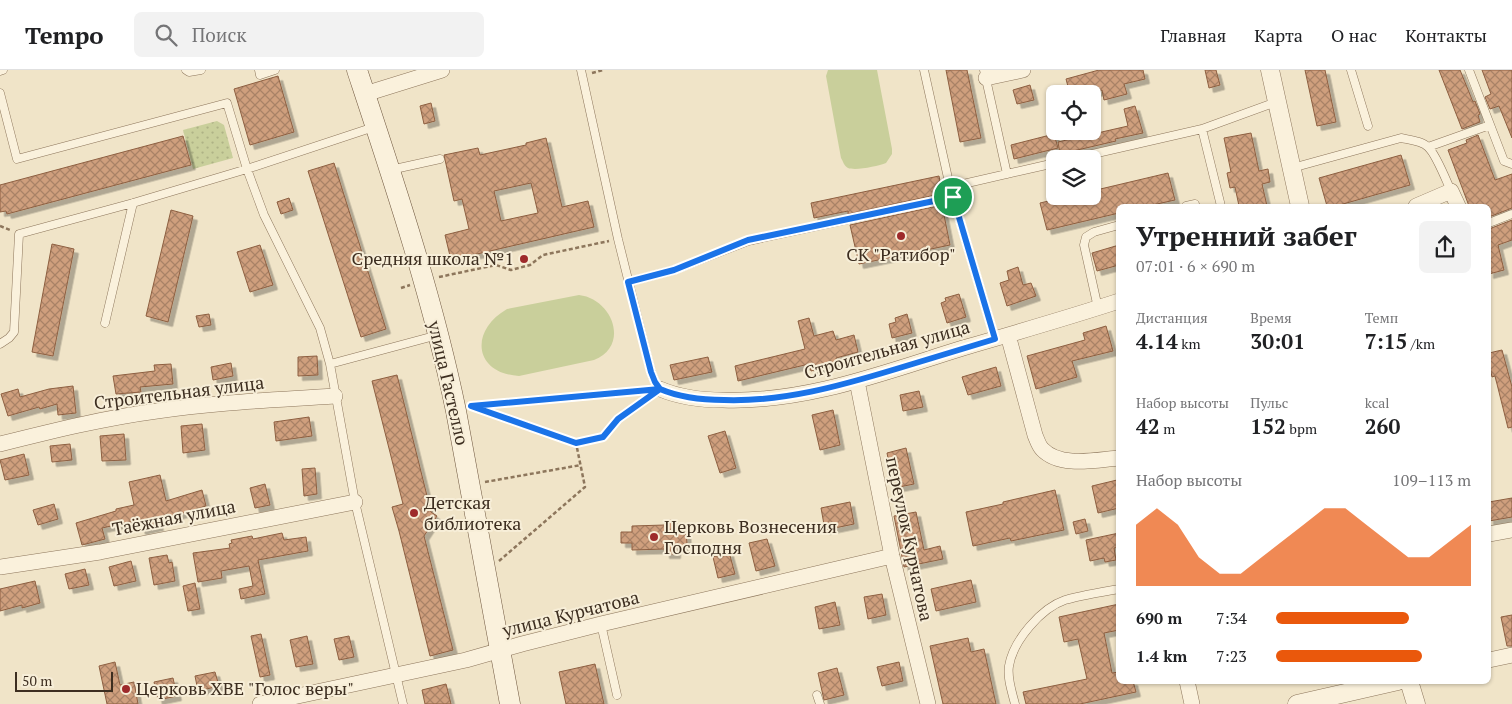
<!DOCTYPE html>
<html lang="ru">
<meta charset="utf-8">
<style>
body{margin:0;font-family:"PT Serif",serif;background:#f2f2f2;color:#202124;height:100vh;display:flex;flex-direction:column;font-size:19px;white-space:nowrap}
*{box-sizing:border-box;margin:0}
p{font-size:16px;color:#757577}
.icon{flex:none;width:28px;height:28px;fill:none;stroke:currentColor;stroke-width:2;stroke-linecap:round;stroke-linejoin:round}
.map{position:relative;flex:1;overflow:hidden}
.drawer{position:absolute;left:1116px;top:134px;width:375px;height:480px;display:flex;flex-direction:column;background:#fff;border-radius:8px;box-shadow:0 1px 4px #0004}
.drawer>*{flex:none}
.buttons{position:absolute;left:1046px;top:15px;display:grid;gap:10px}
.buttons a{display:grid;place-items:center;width:55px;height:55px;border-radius:8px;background:#fff;box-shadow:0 1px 4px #0004;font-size:25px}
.scale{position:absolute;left:15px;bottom:12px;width:98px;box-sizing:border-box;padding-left:5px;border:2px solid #3d2e20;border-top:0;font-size:14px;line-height:18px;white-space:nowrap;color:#3d2e20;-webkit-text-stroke:4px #f7eed8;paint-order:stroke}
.pin{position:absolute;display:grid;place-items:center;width:42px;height:42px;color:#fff;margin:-21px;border:2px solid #fff;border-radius:50%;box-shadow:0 1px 5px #0007}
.round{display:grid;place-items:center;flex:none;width:52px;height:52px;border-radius:8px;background:#f2f2f2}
.head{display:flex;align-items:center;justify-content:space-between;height:85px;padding:0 20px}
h1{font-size:28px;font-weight:700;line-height:38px}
.metrics{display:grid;grid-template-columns:repeat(3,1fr);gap:8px;height:85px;padding:5px 20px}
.metrics div{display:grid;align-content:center}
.metrics b{font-size:21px;font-weight:700}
.metrics small{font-size:14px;font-weight:400}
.metrics p{font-size:14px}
.chart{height:140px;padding:10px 20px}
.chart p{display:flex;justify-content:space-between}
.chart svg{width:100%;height:90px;margin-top:5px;fill:#ea580c;opacity:.7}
ul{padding:0 20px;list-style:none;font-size:16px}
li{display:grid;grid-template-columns:80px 60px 1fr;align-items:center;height:38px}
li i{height:12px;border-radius:6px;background:#ea580c}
header{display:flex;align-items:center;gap:30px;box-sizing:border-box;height:70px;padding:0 25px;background:#fff;border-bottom:1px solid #e0e0e0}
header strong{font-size:24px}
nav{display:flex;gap:28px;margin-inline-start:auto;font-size:18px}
.search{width:350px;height:45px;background:#f2f2f2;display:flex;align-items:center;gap:12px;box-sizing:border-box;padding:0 18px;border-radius:8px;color:#757577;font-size:19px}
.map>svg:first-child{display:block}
.green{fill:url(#green-dots)}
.pitch{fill:#c9cf9b}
.building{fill:url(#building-cross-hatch);stroke:#8d5f41;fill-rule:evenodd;filter:url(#shadow)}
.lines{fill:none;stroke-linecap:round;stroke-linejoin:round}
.service-casing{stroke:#8d765c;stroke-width:9}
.minor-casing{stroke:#8d765c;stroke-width:16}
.tertiary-casing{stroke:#8d765c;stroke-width:19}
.secondary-casing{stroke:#6f573f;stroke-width:21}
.path{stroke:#8d765c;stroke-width:2.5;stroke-dasharray:4 2.5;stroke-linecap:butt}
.service{stroke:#faf1dc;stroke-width:8}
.minor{stroke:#faf1dc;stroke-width:15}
.tertiary{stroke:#faf1dc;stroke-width:18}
.secondary{stroke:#faf1dc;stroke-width:20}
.route-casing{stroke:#fff;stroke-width:10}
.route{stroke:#1a73e8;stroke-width:6}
.poi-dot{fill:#9e2a2b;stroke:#f7eed8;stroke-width:2}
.labels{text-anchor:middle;stroke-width:4;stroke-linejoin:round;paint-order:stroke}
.poi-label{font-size:18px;fill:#3d2e20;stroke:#f7eed8;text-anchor:start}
.street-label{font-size:18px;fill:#3d2e20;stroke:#f7eed8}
</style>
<header>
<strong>Tempo</strong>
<div class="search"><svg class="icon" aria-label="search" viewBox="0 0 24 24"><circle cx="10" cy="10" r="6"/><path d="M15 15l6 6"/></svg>Поиск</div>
<nav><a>Главная</a><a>Карта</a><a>О нас</a><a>Контакты</a></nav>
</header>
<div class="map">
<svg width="1512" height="634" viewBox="0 0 1512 634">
<defs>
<pattern id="green-dots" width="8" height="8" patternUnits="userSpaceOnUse" patternTransform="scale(1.25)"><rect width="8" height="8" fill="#c9cf9b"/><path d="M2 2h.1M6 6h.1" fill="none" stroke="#aeb285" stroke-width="1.8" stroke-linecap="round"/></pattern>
<pattern id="building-cross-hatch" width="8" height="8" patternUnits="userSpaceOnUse" patternTransform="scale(1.25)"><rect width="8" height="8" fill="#cf9f7d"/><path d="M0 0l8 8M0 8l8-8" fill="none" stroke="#a98266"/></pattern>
<filter id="shadow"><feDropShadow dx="4.5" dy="4.5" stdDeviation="0" flood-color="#0004"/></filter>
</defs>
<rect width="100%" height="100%" fill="#f0e4c8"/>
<path class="green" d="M217,51L224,55L233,88L193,99L183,60Z"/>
<path class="pitch" d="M828,0H877L892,79V84L886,93C878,96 856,101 848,98C844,96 843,91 841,88L826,6Z
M579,225C613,229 630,276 594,290L519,306C474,303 469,261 507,239Z"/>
<path class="building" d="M946,0H967L981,68L960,72Z
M1099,0H1143L1145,9L1124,14L1127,24L1104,30L1102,20L1090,24H1070L1066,9Z
M1205,0H1216L1220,15L1209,18Z
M1305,0H1325L1336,52L1317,56Z
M1439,0H1460L1473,32L1475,31L1480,44L1478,45L1480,52L1462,59Z
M1482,0H1512V68L1499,36L1490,39L1485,27L1491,24Z
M278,6L294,62L250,75L234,19Z
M1030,15L1034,30L1017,34L1013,20Z
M431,33L435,51L424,54L420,36Z
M1135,36L1143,63L1115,69L1116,71L1060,84L1058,72L1128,56L1124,39Z
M1251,63L1259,101L1268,99L1270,112L1262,114L1267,136H1239L1235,117L1230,118L1227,103L1231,102L1224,68Z
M1054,64L1058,78L1014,89L1011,75Z
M1478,65L1495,110L1512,104V138L1489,147V136H1469L1448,80L1467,73L1466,70Z
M183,66L191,95L7,144L6,141L0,142V115Z
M546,68L562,137L588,131L594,157L451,190L445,165L469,159L462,129L454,131L444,85L478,78L480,85L526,75V73ZM531,113L538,143L501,151L494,121Z
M1401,85L1410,115L1336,136H1327L1319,108Z
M334,93L386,259L361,267L308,101Z
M1168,103L1175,130L1148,136H1119V143L1047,160L1040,133L1070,126H1092V121Z
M939,106L942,121H939L940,124L848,144V141L814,148L811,133Z
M289,128L293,140L281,144L277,132Z
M942,135L950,175L859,194L850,155Z
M171,140L193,146L168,252L146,246Z
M1512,150V170L1498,175L1504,200L1489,204V159Z
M52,174L74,179L53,286L32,282Z
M260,175L273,215L250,222L237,182Z
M1119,175V195L1097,201L1092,183Z
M1018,197L1023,215L1031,213L1036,226L1007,236L1000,213L1009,210L1007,201Z
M959,224L966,247L947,253L941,233L946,231L945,228Z
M209,244L211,255L199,257L196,246Z
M907,244L912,263L892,268L889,254L896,252L895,248Z
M809,248L814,266L833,261L836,270L854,265L858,282L836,288L837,294L811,301L809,294L738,311L735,296L805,279L798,251Z
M1106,256L1113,281L1072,291L1077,307L1036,319L1027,286L1085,270L1083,263Z
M1502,280L1512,317V357L1508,358L1495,306L1492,307L1489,293V283Z
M317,286L318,305L298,306V287Z
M708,287L712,302L674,310L670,295Z
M231,293L233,306L213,310L211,297Z
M171,294L173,314L140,317L141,322L116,324L113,306L155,301L154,295Z
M996,297L1001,316L968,325L962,307Z
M397,305L431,442L437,446L424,466L453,580L430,586L399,461L392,437L403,434L372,311Z
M73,316L76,343L58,345L57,334L40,339L39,337L8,346L1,324L18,319L20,327L49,319Z
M919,321L923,337L903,341L900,325Z
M833,340L840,375L820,380L812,345Z
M309,347L312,366L276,371L274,352Z
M202,354L205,380L183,383L181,356Z
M725,361L736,398L720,403L708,366Z
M124,364L126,390L102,391L100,366Z
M70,374L72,390L52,392L50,376Z
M906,378L914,414L894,418L887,383Z
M24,384L29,405L5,410L0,390Z
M315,398L317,424L304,426L302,399Z
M160,405L166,431L202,420L206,436L170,447V449L158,452L159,456L141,460L139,450L102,458L105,469L82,475L76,453L116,441V439L134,435L129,412Z
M1117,410L1119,417V438L1098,443L1092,416Z
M265,414L270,435L255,438L250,418Z
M1055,420L1064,460L1011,471L1010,468L973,476L966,442L1003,434V432Z
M1512,428V447L1489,451V432Z
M850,432L854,454L825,460L821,438Z
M54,434L58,449L38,455L33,440Z
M916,442L924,480L940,476L943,489L904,497L894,446Z
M1085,449L1088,461L1076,464L1073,452Z
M665,450H675V457H682L686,461L687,473L682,477H676V484H665V479L632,480V473H621V462H632V456L665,455Z
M282,463L284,470L306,467L308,481L258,490L265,524L241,529L239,519L253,516L249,496L221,501L222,508L198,512L193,483L230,478L229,474L232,473L231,470L252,466L253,469Z
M1119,463V477L1114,478L1116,490L1105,492L1104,488L1090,491L1086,470Z
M767,469L775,496L756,501L749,473Z
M729,482L735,504L718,508L713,487Z
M167,485L169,493L172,492L175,511L154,515L149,488Z
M131,491L136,511L114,516L109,497Z
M85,499L89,515L69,519L65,504Z
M971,510L976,532L936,541L931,519Z
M35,511L40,533L22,538V535L0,541V519Z
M195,513L200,539L188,541L183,516Z
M882,524L886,545L868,549L864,527Z
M835,532L840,555L819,559L815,537Z
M1119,534V560L1104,563L1112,603L1119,602V611H1133L1136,622L1080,634H1026L1023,622L1087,609L1078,569L1064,572L1059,547Z
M1512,545V576H1507L1501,547Z
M261,564L270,605L260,607L251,566Z
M307,566L313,594L296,597L290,570Z
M349,566L354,587L339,590L334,569Z
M968,568L971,582L984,579L996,634H943L930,576Z
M115,592L120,615L134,612L138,634H107L99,596Z
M899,592L903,611L882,616L877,597Z
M595,594L604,634H566L559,602Z
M837,598L844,625L824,630L818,603Z
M215,602L219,616L198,621L195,606Z
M173,608L177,626L158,630L154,612Z
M446,614L451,634H425L422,620Z"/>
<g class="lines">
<g class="service-casing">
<path id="service" d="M186,0L189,2L201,0
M259,0L260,5L275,0
M581,0L618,169L651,302L655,312L660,319
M924,0L950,117L995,269
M984,0L1007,104
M1351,0L1368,56
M1469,0L1504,91L1512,94
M0,1L3,0
M0,23L17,89L227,33L247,99L264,145L320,258L330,294
M1202,59L1221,136
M1428,77L1490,55
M1071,89L1202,59L1276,32
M1292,98L1401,68C1410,70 1422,71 1428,77C1436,84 1446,110 1451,121
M390,100L440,89
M950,117L1055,93
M1186,136L1195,134
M1489,153L1512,144
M628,212L674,200L748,171L953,127
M1098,238L1084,175L1086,167L1094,162L1119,155
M105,253L133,133
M0,274L9,268L14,262L19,164L133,133L247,99L374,57
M601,554L617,625
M817,625L820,634
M403,634L355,432L330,294L438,265
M1015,634C1012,622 1007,608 1009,596C1013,571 1041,538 1065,530C1083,525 1101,522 1119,519"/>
</g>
<g class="minor-casing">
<path id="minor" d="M986,8L1023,0
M365,24L442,0
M1416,136L1451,121L1458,136
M1008,265L1035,365C1037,370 1039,376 1042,379C1060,398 1095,390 1119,388
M857,311L892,486L928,634
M660,319C681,328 701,330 723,330C806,333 885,302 963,278C1015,263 1067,248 1119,231
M0,374C52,361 104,348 157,341C216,332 276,330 335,326
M1489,464L1512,460
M0,497L100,482L355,432
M1489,590L1512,585
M1187,611L1192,634
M260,634L466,590L522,574L601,554L892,486"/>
</g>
<g class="tertiary-casing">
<path id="tertiary" d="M1270,0L1300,136
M1409,611L1416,634
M1297,634L1398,611"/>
</g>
<g class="secondary-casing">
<path id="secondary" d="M357,0C394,112 432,225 456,341L510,634"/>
</g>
<path class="path" d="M592,3L603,0
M0,156L10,160
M439,207L496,195L511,200L530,195L543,185L609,171
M401,218L410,215
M471,336L576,373L603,367L619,349L650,327
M473,336L647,320
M485,412L581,395
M499,491L585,417L576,373"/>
<use href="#service" class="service"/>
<use href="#minor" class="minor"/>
<use href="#tertiary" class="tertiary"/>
<use href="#secondary" class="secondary"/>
</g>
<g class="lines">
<g class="route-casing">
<path id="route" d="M953,127L748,170L674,200L628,212L651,302L655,312L660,319L618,349L603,367L576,373L471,336L660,319C681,328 702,330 724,330C783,332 840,316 896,299C929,289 962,279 995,269L953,127"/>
</g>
<use href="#route" class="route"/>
</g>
<g class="poi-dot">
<circle cx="901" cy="166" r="5"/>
<circle cx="524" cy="189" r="5"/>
<circle cx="414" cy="443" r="5"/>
<circle cx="654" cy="467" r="5"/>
<circle cx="126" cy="619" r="5"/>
</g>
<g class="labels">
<g class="poi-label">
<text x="901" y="191" text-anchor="middle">СК "Ратибор"</text>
<text x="514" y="195" text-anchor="end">Средняя школа №1</text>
<text x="424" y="439">Детская<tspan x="424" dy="21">библиотека</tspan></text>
<text x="664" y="463">Церковь Вознесения<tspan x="664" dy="21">Господня</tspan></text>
<text x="136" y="625">Церковь ХВЕ "Голос веры"</text>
</g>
<g class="street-label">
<text transform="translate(887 280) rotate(-16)" y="6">Строительная улица</text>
<text transform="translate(448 313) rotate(77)" y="6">улица Гастелло</text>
<text transform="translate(179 323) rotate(-7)" y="6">Строительная улица</text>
<text transform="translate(174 448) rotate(-11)" y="6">Таёжная улица</text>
<text transform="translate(909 469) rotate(78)" y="6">переулок Курчатова</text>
<text transform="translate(571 544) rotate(-14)" y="6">улица Курчатова</text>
</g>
</g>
</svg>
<div class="buttons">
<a><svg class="icon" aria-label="locate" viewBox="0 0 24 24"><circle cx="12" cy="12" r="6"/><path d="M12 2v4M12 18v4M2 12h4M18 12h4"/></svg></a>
<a><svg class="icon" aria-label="layers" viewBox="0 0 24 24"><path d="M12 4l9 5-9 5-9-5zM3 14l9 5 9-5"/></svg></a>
</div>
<div class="scale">50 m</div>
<div class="pin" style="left:953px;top:127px;background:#1e9e55"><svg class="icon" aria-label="arrive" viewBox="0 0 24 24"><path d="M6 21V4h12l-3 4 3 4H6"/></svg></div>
<section class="drawer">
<div class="head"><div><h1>Утренний забег</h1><p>07:01 · 6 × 690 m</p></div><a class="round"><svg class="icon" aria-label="share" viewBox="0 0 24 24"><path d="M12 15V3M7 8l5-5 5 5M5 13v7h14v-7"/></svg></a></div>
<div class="metrics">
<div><p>Дистанция</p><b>4.14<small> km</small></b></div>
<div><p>Время</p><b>30:01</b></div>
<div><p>Темп</p><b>7:15<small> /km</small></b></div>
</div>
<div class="metrics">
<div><p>Набор высоты</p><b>42<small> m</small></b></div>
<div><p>Пульс</p><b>152<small> bpm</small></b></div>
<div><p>kcal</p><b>260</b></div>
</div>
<div class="chart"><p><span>Набор высоты</span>109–113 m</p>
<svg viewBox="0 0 160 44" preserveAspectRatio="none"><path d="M0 44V14L10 6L20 14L30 30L40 38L50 38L60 30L70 22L80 14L90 6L100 6L110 14L120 22L130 30L140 30L150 22L160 14V44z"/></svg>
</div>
<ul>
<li><b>690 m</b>7:34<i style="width:68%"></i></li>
<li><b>1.4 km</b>7:23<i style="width:75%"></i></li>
</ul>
</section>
</div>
